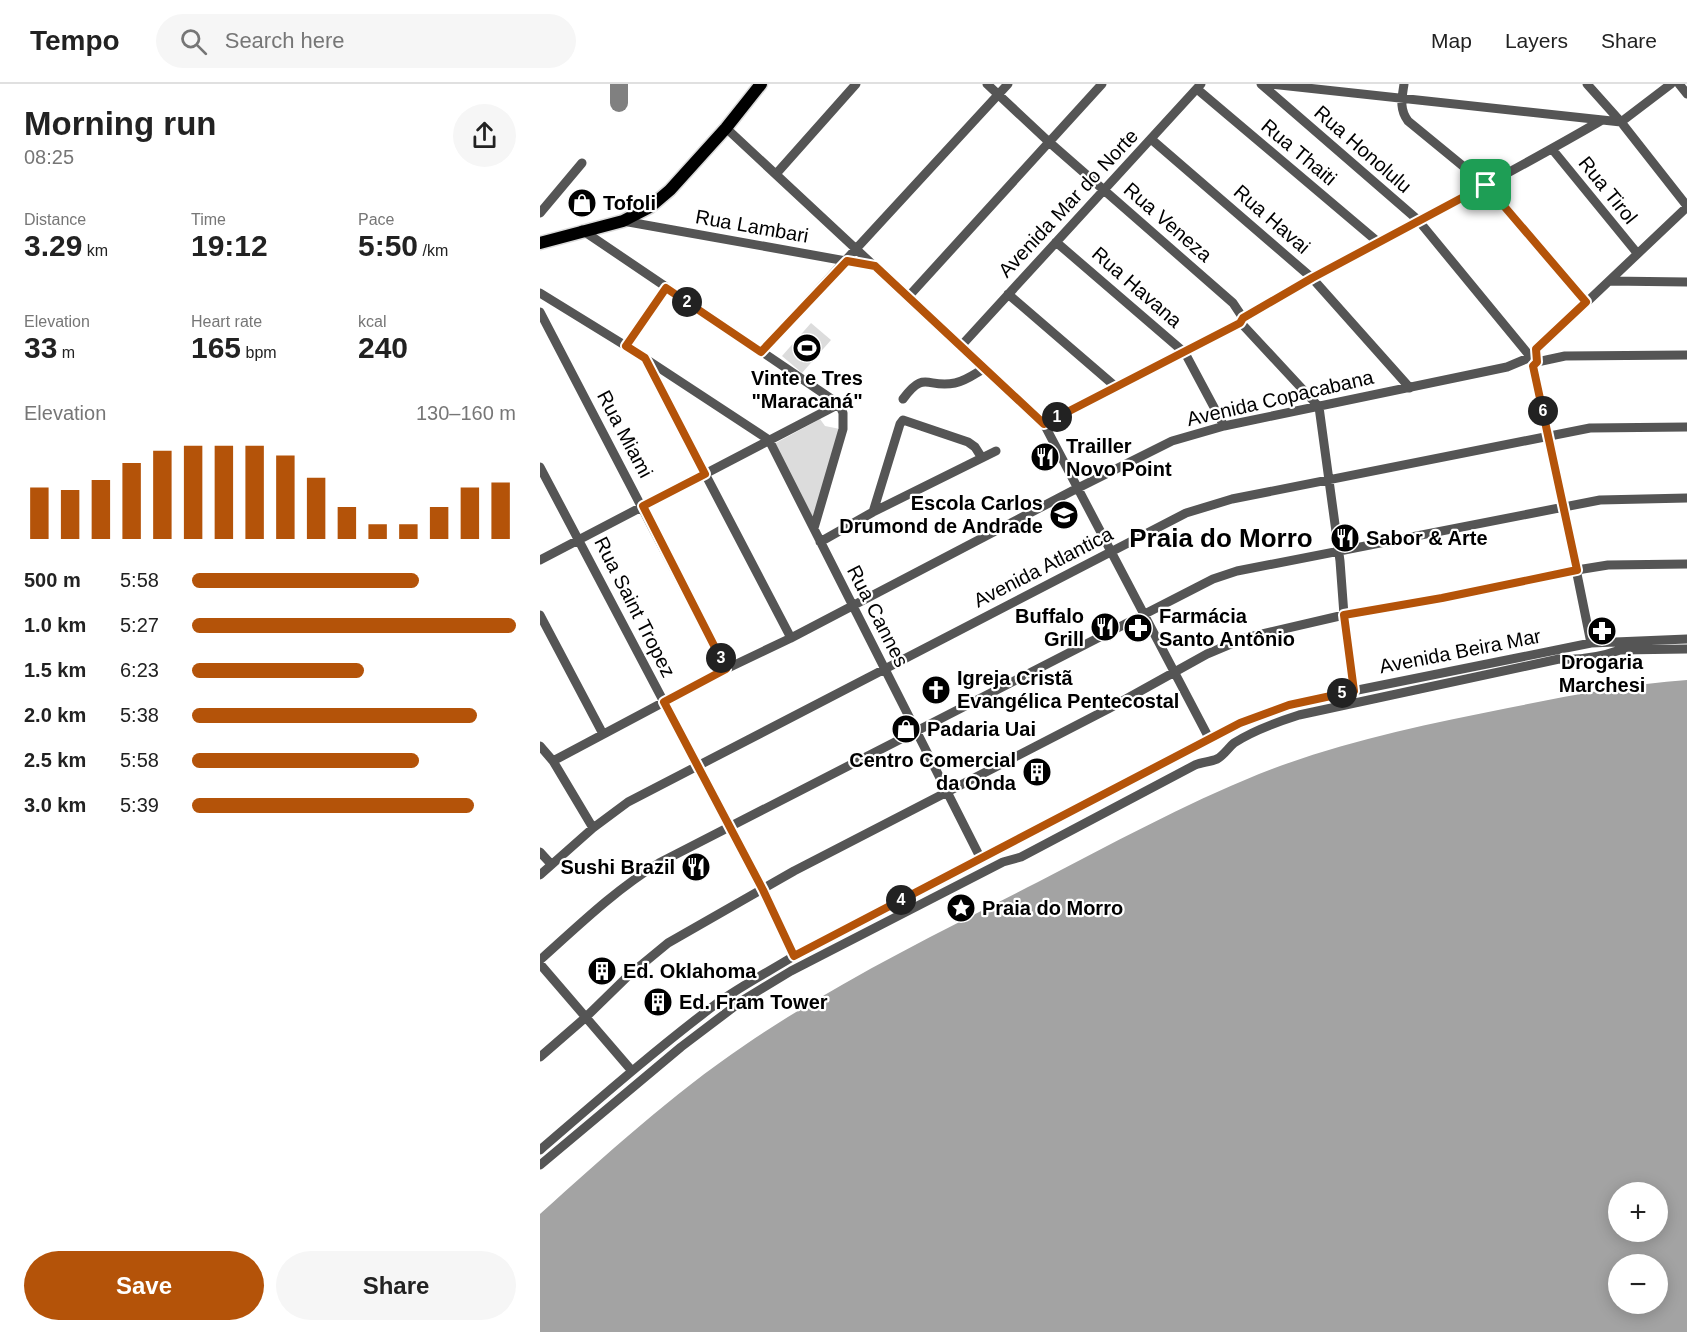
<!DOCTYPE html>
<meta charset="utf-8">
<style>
body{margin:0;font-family:Helvetica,sans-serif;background:#f6f6f6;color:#222;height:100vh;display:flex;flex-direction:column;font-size:22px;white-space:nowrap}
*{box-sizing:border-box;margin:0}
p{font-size:20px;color:#767676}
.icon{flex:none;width:33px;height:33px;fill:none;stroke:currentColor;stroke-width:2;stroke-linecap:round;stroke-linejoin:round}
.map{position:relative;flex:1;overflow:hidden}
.sheet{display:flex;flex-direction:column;background:#fff;width:540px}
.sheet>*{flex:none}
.fabs{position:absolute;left:1068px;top:1098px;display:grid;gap:12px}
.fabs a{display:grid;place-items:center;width:60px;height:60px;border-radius:50%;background:#fff;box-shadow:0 3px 15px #0003;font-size:30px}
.pin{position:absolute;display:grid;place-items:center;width:51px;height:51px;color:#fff;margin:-26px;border-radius:12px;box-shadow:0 3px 9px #0006}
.km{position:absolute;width:30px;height:30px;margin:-15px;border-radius:50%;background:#222;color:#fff;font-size:16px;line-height:30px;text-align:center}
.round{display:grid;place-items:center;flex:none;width:63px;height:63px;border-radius:32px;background:#f6f6f6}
.summary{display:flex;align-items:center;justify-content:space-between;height:102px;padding:0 24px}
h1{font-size:33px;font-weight:800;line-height:45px}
.figures{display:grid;grid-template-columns:repeat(3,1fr);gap:9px;height:102px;padding:6px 24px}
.figures div{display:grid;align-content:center}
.figures b{font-size:30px;font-weight:800}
.figures small{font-size:16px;font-weight:400}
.figures p{font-size:16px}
.chart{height:168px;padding:12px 24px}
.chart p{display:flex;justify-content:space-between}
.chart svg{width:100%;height:108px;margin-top:6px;stroke:#b45309;stroke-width:6}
.cta{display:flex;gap:12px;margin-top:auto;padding:12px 24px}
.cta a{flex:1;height:69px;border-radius:36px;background:#b45309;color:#fff;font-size:24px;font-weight:800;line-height:69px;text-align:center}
.cta a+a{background:#f6f6f6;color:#222}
ul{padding:0 24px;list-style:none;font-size:20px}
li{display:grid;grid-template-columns:96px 72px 1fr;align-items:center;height:45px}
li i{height:15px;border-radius:8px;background:#b45309}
header{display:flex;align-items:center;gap:36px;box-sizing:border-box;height:84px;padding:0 30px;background:#fff;border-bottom:2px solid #e0e0e0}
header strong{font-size:28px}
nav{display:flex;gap:33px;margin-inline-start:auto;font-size:21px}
.search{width:420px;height:54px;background:#f6f6f6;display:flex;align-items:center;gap:15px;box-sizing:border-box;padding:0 21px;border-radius:33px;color:#767676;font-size:22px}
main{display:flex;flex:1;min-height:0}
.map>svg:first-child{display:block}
.green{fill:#dcdcdc}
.water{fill:#a3a3a3;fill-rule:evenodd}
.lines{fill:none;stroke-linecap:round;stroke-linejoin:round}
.taxiway{stroke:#808080;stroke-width:18}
.major-casing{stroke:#dbdbdb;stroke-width:15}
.minor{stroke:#555;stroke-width:9}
.major{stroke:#000;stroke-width:12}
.route-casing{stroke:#fff;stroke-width:12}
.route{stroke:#b45309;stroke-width:8}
.labels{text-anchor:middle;stroke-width:4.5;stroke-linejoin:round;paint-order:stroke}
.street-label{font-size:20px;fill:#000;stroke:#fff}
.poi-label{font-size:20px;font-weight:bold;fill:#000;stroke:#fff;text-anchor:start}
.district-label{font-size:26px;font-weight:bold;fill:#000;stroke:#fff}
</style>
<header>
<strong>Tempo</strong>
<div class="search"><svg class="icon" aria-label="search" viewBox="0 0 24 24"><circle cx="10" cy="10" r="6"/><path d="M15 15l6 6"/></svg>Search here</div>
<nav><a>Map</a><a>Layers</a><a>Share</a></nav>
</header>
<main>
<section class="sheet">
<div class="summary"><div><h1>Morning run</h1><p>08:25</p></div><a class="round"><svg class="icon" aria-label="share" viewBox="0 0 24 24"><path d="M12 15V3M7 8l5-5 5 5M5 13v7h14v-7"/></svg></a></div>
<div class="figures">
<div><p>Distance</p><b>3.29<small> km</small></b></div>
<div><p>Time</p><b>19:12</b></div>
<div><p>Pace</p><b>5:50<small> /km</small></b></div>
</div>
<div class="figures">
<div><p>Elevation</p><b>33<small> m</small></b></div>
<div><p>Heart rate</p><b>165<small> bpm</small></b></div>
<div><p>kcal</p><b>240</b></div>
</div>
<div class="chart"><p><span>Elevation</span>130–160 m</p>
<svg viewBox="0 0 160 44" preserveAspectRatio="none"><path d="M5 44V23M15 44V24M25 44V20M35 44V13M45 44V8M55 44V6M65 44V6M75 44V6M85 44V10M95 44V19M105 44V31M115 44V38M125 44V38M135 44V31M145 44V23M155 44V21"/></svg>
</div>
<ul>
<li><b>500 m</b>5:58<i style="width:70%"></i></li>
<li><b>1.0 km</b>5:27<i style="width:100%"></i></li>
<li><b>1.5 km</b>6:23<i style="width:53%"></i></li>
<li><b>2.0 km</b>5:38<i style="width:88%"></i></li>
<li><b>2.5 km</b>5:58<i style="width:70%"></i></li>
<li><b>3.0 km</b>5:39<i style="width:87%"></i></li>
</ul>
<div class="cta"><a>Save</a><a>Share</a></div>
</section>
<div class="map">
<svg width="1147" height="1248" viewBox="0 0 1147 1248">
<rect width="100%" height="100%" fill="#fff"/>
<path class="green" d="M271,239L291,256L262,289L242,272Z
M280,335L285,342L300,345L273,435L234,360Z"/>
<path class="water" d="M1147,596V1248H0V1130C66,1071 131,1011 205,961C297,898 398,849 498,798C571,760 643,721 719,690C800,658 883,641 968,624C1028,612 1087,600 1147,596ZM1078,1108H1118V1148H1078ZM1078,1180H1118V1220H1078Z"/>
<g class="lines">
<path class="taxiway" d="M79,0V19"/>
<g class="major-casing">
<path id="major" d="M0,159L83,137L110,123L130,106L186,44L221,0"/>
</g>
<path class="minor" d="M447,0L509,58L693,219L703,234
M721,0L878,136L989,271
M730,0L1081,38L1131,0
M864,0C862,14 859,25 868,37L946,101L1046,218
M1047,0L1081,38L1147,122
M1139,0L1147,10
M657,5L838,158
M186,44L504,340L669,654
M611,55L772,194L870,304
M1012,65L1097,169
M236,90L316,0
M0,129L42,79
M83,137L334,182
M42,146L299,320
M516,158L645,269L684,342
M1069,197L1147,198
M0,209L86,262L229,356L441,775
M468,210L576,303
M368,213L562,0
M0,228L186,585
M701,239L779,323L800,477L804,531L814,607
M86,262L126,204
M421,262L661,0
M221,268L468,0
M991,271L1147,123
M105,275L251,554
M997,278L1025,272L1147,271
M993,282L1009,352L1051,559
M363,315C385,285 387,305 415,299C426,297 436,289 445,284
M504,340L701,239L703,234C821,165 944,105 1062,36
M0,383L223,806L254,872
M333,428L360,340L363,336L428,358L435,363L442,374
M274,444L303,345V329L299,320
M280,458L333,428L456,367
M0,476L299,320
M0,531L63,650
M0,662L13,677L53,744
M13,677L186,585L251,554L532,407L632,357L684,342L967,283L986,275
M0,768L11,780
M0,791L53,744L88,718L646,429L692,415L1050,344L1147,343
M0,876C38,842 75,806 119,779L673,495L697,487L1060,416L1147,414
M0,880L92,987
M0,973L46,933L88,892L128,859L254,787L568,625L667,570L705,554L804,531L902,514L1037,486L1068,481L1147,480
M0,1066C58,1016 115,966 176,920C201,902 228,888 254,872L700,639L749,621L778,614L1051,559L1147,555
M0,1081L141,963L203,916L251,887L463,778L481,773L655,681C662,678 670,678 677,675C684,671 688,664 694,659C714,646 737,638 759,631L1019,575C1039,576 1061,573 1080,566L1147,565"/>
<use href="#major" class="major"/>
</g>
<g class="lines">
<g class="route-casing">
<path id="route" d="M946,101L1046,218L996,265L997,278L993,282L1037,486L902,514L804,531L814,607L749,621L700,639L254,872L223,806L124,618L186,585L103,422L165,390L105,274L86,262L126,204L221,268L307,177L335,182L504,340L700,239L703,234L772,194Z"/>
</g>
<use href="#route" class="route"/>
</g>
<defs>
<g id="shop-disc" transform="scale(1.5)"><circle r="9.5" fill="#000" stroke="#fff"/><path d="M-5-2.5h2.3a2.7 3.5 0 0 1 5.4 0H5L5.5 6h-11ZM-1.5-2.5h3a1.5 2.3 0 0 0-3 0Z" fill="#fff"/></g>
<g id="stadium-disc" transform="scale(1.5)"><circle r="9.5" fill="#000" stroke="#fff"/><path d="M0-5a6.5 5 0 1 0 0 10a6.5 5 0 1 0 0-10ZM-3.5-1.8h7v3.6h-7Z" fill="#fff"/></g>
<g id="restaurant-disc" transform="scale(1.5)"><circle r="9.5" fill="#000" stroke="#fff"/><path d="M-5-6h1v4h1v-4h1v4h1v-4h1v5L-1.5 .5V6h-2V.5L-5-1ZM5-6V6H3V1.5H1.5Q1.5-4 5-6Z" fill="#fff"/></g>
<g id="school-disc" transform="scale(1.5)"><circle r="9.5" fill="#000" stroke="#fff"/><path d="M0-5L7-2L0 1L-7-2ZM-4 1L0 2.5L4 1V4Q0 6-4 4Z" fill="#fff"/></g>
<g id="pharmacy-disc" transform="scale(1.5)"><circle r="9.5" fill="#000" stroke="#fff"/><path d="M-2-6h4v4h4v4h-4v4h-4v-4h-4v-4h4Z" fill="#fff"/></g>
<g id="church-disc" transform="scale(1.5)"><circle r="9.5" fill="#000" stroke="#fff"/><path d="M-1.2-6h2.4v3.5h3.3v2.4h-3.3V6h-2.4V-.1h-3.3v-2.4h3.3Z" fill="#fff"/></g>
<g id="building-disc" transform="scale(1.5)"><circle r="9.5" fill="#000" stroke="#fff"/><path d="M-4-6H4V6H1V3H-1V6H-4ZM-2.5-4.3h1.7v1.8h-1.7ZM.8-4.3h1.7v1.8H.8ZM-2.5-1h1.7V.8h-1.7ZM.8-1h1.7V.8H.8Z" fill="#fff"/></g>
<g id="sight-disc" transform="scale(1.5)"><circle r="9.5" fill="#000" stroke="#fff"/><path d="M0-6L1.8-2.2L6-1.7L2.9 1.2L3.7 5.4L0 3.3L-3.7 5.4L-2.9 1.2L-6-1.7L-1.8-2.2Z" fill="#fff"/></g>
</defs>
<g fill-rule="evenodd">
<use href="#shop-disc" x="42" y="119"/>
<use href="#stadium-disc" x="267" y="264"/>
<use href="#restaurant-disc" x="505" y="373"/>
<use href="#school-disc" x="524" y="431"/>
<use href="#restaurant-disc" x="805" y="454"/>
<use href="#restaurant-disc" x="565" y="543"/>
<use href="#pharmacy-disc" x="598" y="544"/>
<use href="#pharmacy-disc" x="1062" y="547"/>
<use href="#church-disc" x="396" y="606"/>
<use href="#shop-disc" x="366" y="645"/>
<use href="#building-disc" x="497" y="688"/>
<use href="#restaurant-disc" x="156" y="783"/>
<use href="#sight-disc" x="421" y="824"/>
<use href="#building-disc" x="62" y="887"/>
<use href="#building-disc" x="118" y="918"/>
</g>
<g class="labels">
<g class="street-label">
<text transform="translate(823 65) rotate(41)" y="7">Rua Honolulu</text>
<text transform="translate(759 68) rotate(40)" y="7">Rua Thaiti</text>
<text transform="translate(1068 106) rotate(51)" y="7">Rua Tirol</text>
<text transform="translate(528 119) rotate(-47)" y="7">Avenida Mar do Norte</text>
<text transform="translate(732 135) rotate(41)" y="7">Rua Havai</text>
<text transform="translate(628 138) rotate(41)" y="7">Rua Veneza</text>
<text transform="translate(212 142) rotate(10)" y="7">Rua Lambari</text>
<text transform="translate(597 203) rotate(41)" y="7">Rua Havana</text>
<text transform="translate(740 314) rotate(-13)" y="7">Avenida Copacabana</text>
<text transform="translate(85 350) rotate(62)" y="7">Rua Miami</text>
<text transform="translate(503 483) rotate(-27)" y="7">Avenida Atlantica</text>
<text transform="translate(95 523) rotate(63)" y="7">Rua Saint Tropez</text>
<text transform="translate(338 532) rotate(63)" y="7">Rua Cannes</text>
<text transform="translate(920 567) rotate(-11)" y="7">Avenida Beira Mar</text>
</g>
<g class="poi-label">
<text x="63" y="126">Tofoli</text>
<text x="267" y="301" text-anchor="middle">Vinte e Tres<tspan x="267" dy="23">"Maracaná"</tspan></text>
<text x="526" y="369">Trailler<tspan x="526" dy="23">Novo Point</tspan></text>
<text x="503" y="426" text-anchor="end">Escola Carlos<tspan x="503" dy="23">Drumond de Andrade</tspan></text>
<text x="826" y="461">Sabor &amp; Arte</text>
<text x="544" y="539" text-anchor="end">Buffalo<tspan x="544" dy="23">Grill</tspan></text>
<text x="619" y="539">Farmácia<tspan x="619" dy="23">Santo Antônio</tspan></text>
<text x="1062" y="585" text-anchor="middle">Drogaria<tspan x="1062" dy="23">Marchesi</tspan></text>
<text x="417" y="601">Igreja Cristã<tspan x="417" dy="23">Evangélica Pentecostal</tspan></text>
<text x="387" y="652">Padaria Uai</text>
<text x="476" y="683" text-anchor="end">Centro Comercial<tspan x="476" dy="23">da Onda</tspan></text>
<text x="135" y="790" text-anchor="end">Sushi Brazil</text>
<text x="442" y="831">Praia do Morro</text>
<text x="83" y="894">Ed. Oklahoma</text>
<text x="139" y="925">Ed. Fram Tower</text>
</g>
<g class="district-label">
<text x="681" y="463">Praia do Morro</text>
</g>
</g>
</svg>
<div class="fabs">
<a>+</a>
<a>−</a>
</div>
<div class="pin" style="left:946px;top:101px;background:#1e9e55"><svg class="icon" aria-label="arrive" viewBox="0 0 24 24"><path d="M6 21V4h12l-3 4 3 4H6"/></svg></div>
<b class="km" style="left:517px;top:333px">1</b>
<b class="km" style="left:147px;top:218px">2</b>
<b class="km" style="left:181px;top:574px">3</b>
<b class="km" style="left:361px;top:816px">4</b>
<b class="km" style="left:802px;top:609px">5</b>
<b class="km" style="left:1003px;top:327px">6</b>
</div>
</main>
